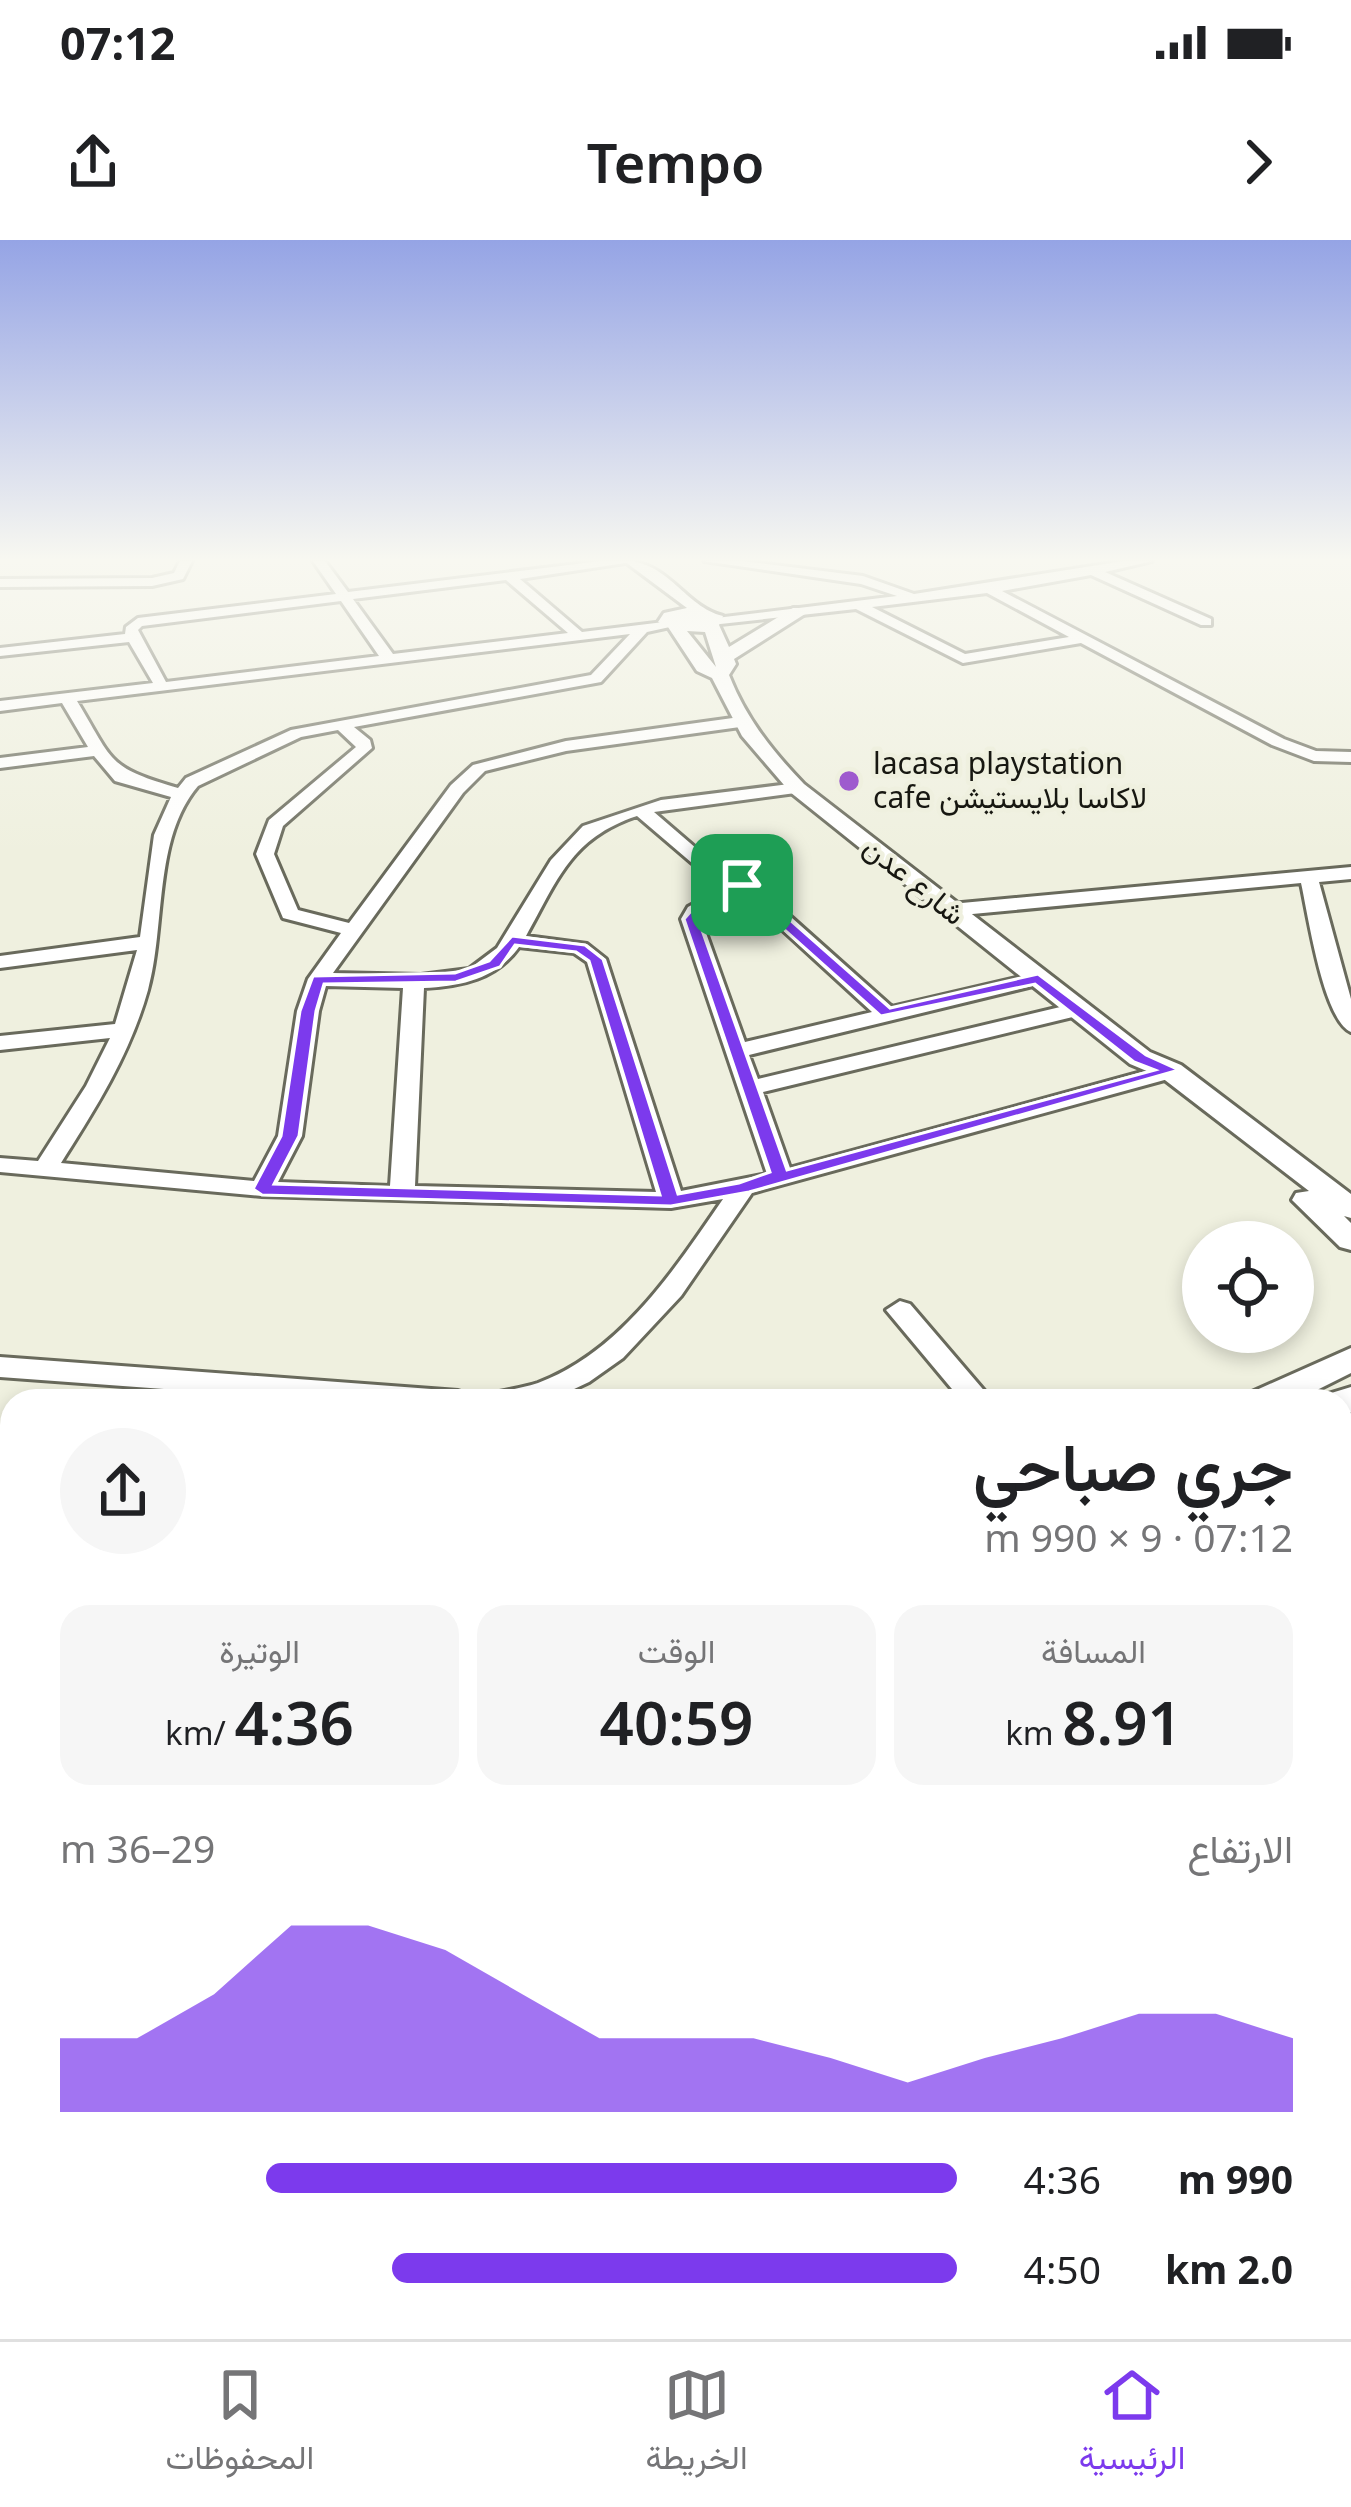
<!DOCTYPE html>
<html lang="ar">
<meta charset="utf-8">
<style>
body{margin:0;font-family:"Noto Sans",Vazirmatn,sans-serif;background:#f6f6f6;color:#202124;direction:rtl;height:100vh;display:flex;flex-direction:column;font-size:45px;white-space:nowrap}
*{box-sizing:border-box;margin:0}
p{font-size:39px;color:#757577}
.icon{flex:none;width:66px;height:66px;fill:none;stroke:currentColor;stroke-width:2;stroke-linecap:round;stroke-linejoin:round}
.map{position:relative;flex:1;overflow:hidden;direction:ltr}
.side{position:absolute;left:0px;top:1149px;width:1353px;height:951px;display:flex;flex-direction:column;background:#fff;border-radius:36px 36px 0 0;box-shadow:0 6px 18px #0003;direction:rtl}
.side>*{flex:none}
.tools{position:absolute;left:1182px;top:981px;display:grid;gap:24px}
.tools a{display:grid;place-items:center;width:132px;height:132px;border-radius:50%;background:#fff;box-shadow:0 6px 18px #0003;font-size:60px}
.pin{position:absolute;display:grid;place-items:center;width:102px;height:102px;color:#fff;margin:-51px;border-radius:24px;box-shadow:0 6px 18px #0006}
.round{display:grid;place-items:center;flex:none;width:126px;height:126px;border-radius:63px;background:#f6f6f6}
.head{display:flex;align-items:center;justify-content:space-between;height:204px;padding:0 60px}
h1{font-size:66px;font-weight:600;line-height:90px}
.metrics{display:grid;grid-template-columns:repeat(3,1fr);gap:18px;height:204px;padding:12px 60px}
.metrics div{display:grid;align-content:center;border-radius:30px;background:#f6f6f6;text-align:center}
.metrics b{font-size:60px;font-weight:600}
.metrics small{font-size:33px;font-weight:400}
.metrics p{font-size:33px}
.chart{height:336px;padding:24px 60px}
.chart p{display:flex;justify-content:space-between}
.chart svg{width:100%;height:216px;margin-top:12px;fill:#7c3aed;opacity:.7}
ul{padding:0 60px;list-style:none;font-size:39px}
li{display:grid;grid-template-columns:192px 144px 1fr;align-items:center;height:90px}
li i{height:30px;border-radius:15px;background:#7c3aed}
.status{display:flex;justify-content:space-between;align-items:center;height:84px;padding:0 60px;background:#fff;direction:ltr}
.status svg{height:33px;fill:currentColor}
header{display:flex;justify-content:space-between;align-items:center;height:156px;padding:0 60px;background:#fff;font-size:54px;font-weight:600}
.tab-bar{display:flex;justify-content:space-around;align-items:center;height:168px;border-top:3px solid #e0e0e0;background:#fff;font-size:33px;color:#757577}
.tab-bar a{display:grid;justify-items:center;gap:6px}
.tab-bar .active{color:#7c3aed}
.map>svg:first-child{display:block}
.lines{fill:none;stroke-linecap:round;stroke-linejoin:round}
.minor-casing{stroke:#696a5c;stroke-width:6}
.tertiary-casing{stroke:#696a5c;stroke-width:6}
.minor{fill:#fff;fill-rule:evenodd}
.tertiary{fill:#fff;fill-rule:evenodd}
.route{fill:#7c3aed;stroke:#fff;stroke-width:3;fill-rule:evenodd}
.poi-dot{fill:#9e5ace;stroke:#eff0df;stroke-width:4.5}
.labels{text-anchor:middle;stroke-width:9;stroke-linejoin:round;paint-order:stroke}
.far-poi-label{font-size:30px;fill:#171711;stroke:#eff0df;text-anchor:start}
.far-street-label{font-size:30px;fill:#171711;stroke:#eff0df}
</style>
<div class="status"><b>07:12</b><svg viewBox="0 0 49 12"><path d="M0 12V9h3v3zM5 12V6h3v6zM10 12V3h3v9zM15 12V0h3v12zM26 1h20v11H26zM47 4h2v5h-2z"/></svg></div>
<header><svg class="icon" aria-label="forward" viewBox="0 0 24 24"><path d="M9 5l7 7-7 7"/></svg>Tempo<svg class="icon" aria-label="share" viewBox="0 0 24 24"><path d="M12 15V3M7 8l5-5 5 5M5 13v7h14v-7"/></svg></header>
<div class="map">
<svg width="1351" height="2099" viewBox="0 0 1351 2099">
<rect width="100%" height="100%" fill="#eff0df"/>
<g class="lines">
<g class="minor-casing">
<path id="minor" d="M180,321H192L183,339L152,346L0,347V339L152,338L174,333Z
M313,321H325L348,352L601,321H638L520,339L582,392L672,381L679,385L647,392L601,442L354,487L370,500L372,508L283,586L274,614L298,670L349,683L451,545L473,525L566,501L740,477L748,482L740,487L566,511L485,531L463,553L333,733L421,735L469,729L497,708L551,620L583,586L661,560L797,543L803,544V552L654,572L704,615L754,644L892,767L1038,733L1048,739L1045,743L749,815L758,839L1077,763L1088,769L1085,774L763,852L790,928L1171,824L1182,831L1179,836L752,953L681,1056L623,1118L589,1142L553,1159L487,1161L492,1154C507,1150 523,1148 538,1143C621,1112 675,1029 723,959L671,968L262,956L0,932V918L38,921L86,846L110,798L0,810V796L115,784L137,710L0,728V716L140,697L154,595L171,557L115,541L94,516L0,528V518L88,507L62,463L0,471V461L153,443L129,402L0,416V408L125,394L126,387L138,378L336,354ZM506,340L568,393L393,414L353,359ZM341,361L379,416L166,442L138,390L142,386ZM630,394L591,435L291,490L186,538L178,548C106,527 114,522 77,461ZM338,490L356,507L269,580L256,614L283,678L341,693L308,739L297,771L278,896L254,941L61,923C96,868 130,814 148,750C166,685 153,599 198,546L301,497ZM637,576L692,623L729,645L688,667L681,679L767,934L681,951L606,719L587,704L526,696C558,639 571,598 637,576ZM742,653L872,772L745,802L701,679ZM519,707L574,713L587,722L656,952L415,946L424,748C462,746 496,739 519,707ZM326,746L403,748L390,946L278,942L302,896L319,771Z
M704,321H741L863,336L914,354L1124,321H1152L1105,332L1211,379V385H1201L1091,335L1002,351L1284,499L1316,511L1351,512V522L1314,521L1272,505L1081,403L963,423L856,369L711,385L716,378L897,356L861,344ZM987,353L1069,397L965,414L872,367Z
M1351,627V639L1319,642L1351,759V792C1323,780 1308,674 1301,643L951,676L941,670L951,664Z
M900,1061L910,1064L993,1161H962L886,1070Z
M0,1117L458,1151L468,1154L473,1161H326L0,1137Z
M147,2088H230L225,2099H143Z"/>
</g>
<g class="tertiary-casing">
<path id="tertiary" d="M624,321C669,321 685,367 723,376L719,385L729,407L793,368H805V374L734,419L736,424L729,435C746,478 772,511 804,544L1150,812L1181,825L1351,954V978L1344,976L1351,983V1010L1340,1007L1292,960L1296,953L1309,951L1161,837L1130,824L790,552L742,496L712,438L697,431L668,387L658,382L664,373L687,368ZM687,391L705,392L716,427Z
M1351,1108V1133L1295,1161H1247L1252,1152Z
M1351,1147V1172L1341,1175V1161H1324L1328,1154Z
M12,1540V1580L0,1582V1542Z"/>
</g>
<use href="#minor" class="minor"/>
<use href="#tertiary" class="tertiary"/>
</g>
<linearGradient id="sky" x2="0" y2="1"><stop stop-color="#95a4e5"/><stop offset="0.52" stop-color="#f8f8f1"/><stop offset="1" stop-color="#f8f8f1" stop-opacity="0"/></linearGradient>
<rect width="1351" height="615" fill="url(#sky)"/>
<path class="route" d="M738,642H747L890,768L1038,734L1146,815L1179,830L749,952L671,966L262,955L253,949L281,896L300,771L313,736L455,733L489,721L512,696L585,705L603,719L678,954L739,943L770,932L684,679L700,661ZM741,651L881,776L1035,744L1134,822L1155,830L787,930L698,679L710,667ZM515,705L576,712L589,721L660,955L274,944L299,896L316,771L324,744L456,742L500,727Z"/>
<circle class="poi-dot" cx="849" cy="541" r="12"/>
<g class="labels">
<g class="far-poi-label">
<text x="873" y="534">lacasa playstation<tspan x="873" dy="34">cafe لاكاسا بلايستيشن</tspan></text>
</g>
<g class="far-street-label">
<text transform="translate(914 641) rotate(39)" y="10">شارع عدن</text>
</g>
</g>
</svg>
<div class="tools">
<a><svg class="icon" aria-label="locate" viewBox="0 0 24 24"><circle cx="12" cy="12" r="6"/><path d="M12 2v4M12 18v4M2 12h4M18 12h4"/></svg></a>
</div>
<div class="pin" style="left:742px;top:645px;background:#1e9e55"><svg class="icon" aria-label="arrive" viewBox="0 0 24 24"><path d="M6 21V4h12l-3 4 3 4H6"/></svg></div>
<section class="side">
<div class="head"><div><h1>جري صباحي</h1><p>07:12 · 9 × 990 m</p></div><a class="round"><svg class="icon" aria-label="share" viewBox="0 0 24 24"><path d="M12 15V3M7 8l5-5 5 5M5 13v7h14v-7"/></svg></a></div>
<div class="metrics">
<div><p>المسافة</p><b>8.91<small> km</small></b></div>
<div><p>الوقت</p><b>40:59</b></div>
<div><p>الوتيرة</p><b>4:36<small> /km</small></b></div>
</div>
<div class="chart"><p><span>الارتفاع</span>29–36 m</p>
<svg viewBox="0 0 160 44" preserveAspectRatio="none"><path d="M0 44V29L10 29L20 20L30 6L40 6L50 11L60 20L70 29L80 29L90 29L100 33L110 38L120 33L130 29L140 24L150 24L160 29V44z"/></svg>
</div>
<ul>
<li><b>990 m</b>4:36<i style="width:77%"></i></li>
<li><b>2.0 km</b>4:50<i style="width:63%"></i></li>
</ul>
</section>
</div>
<nav class="tab-bar">
<a class="active"><svg class="icon" aria-label="home" viewBox="0 0 24 24"><path d="M3 11l9-7 9 7M6 9v11h12V9"/></svg>الرئيسية</a>
<a><svg class="icon" aria-label="map" viewBox="0 0 24 24"><path d="M3 6l6-2 6 2 6-2v14l-6 2-6-2-6 2zM9 4v14M15 6v14"/></svg>الخريطة</a>
<a><svg class="icon" aria-label="saved" viewBox="0 0 24 24"><path d="M7 4h10v16l-5-4-5 4z"/></svg>المحفوظات</a>
</nav>
